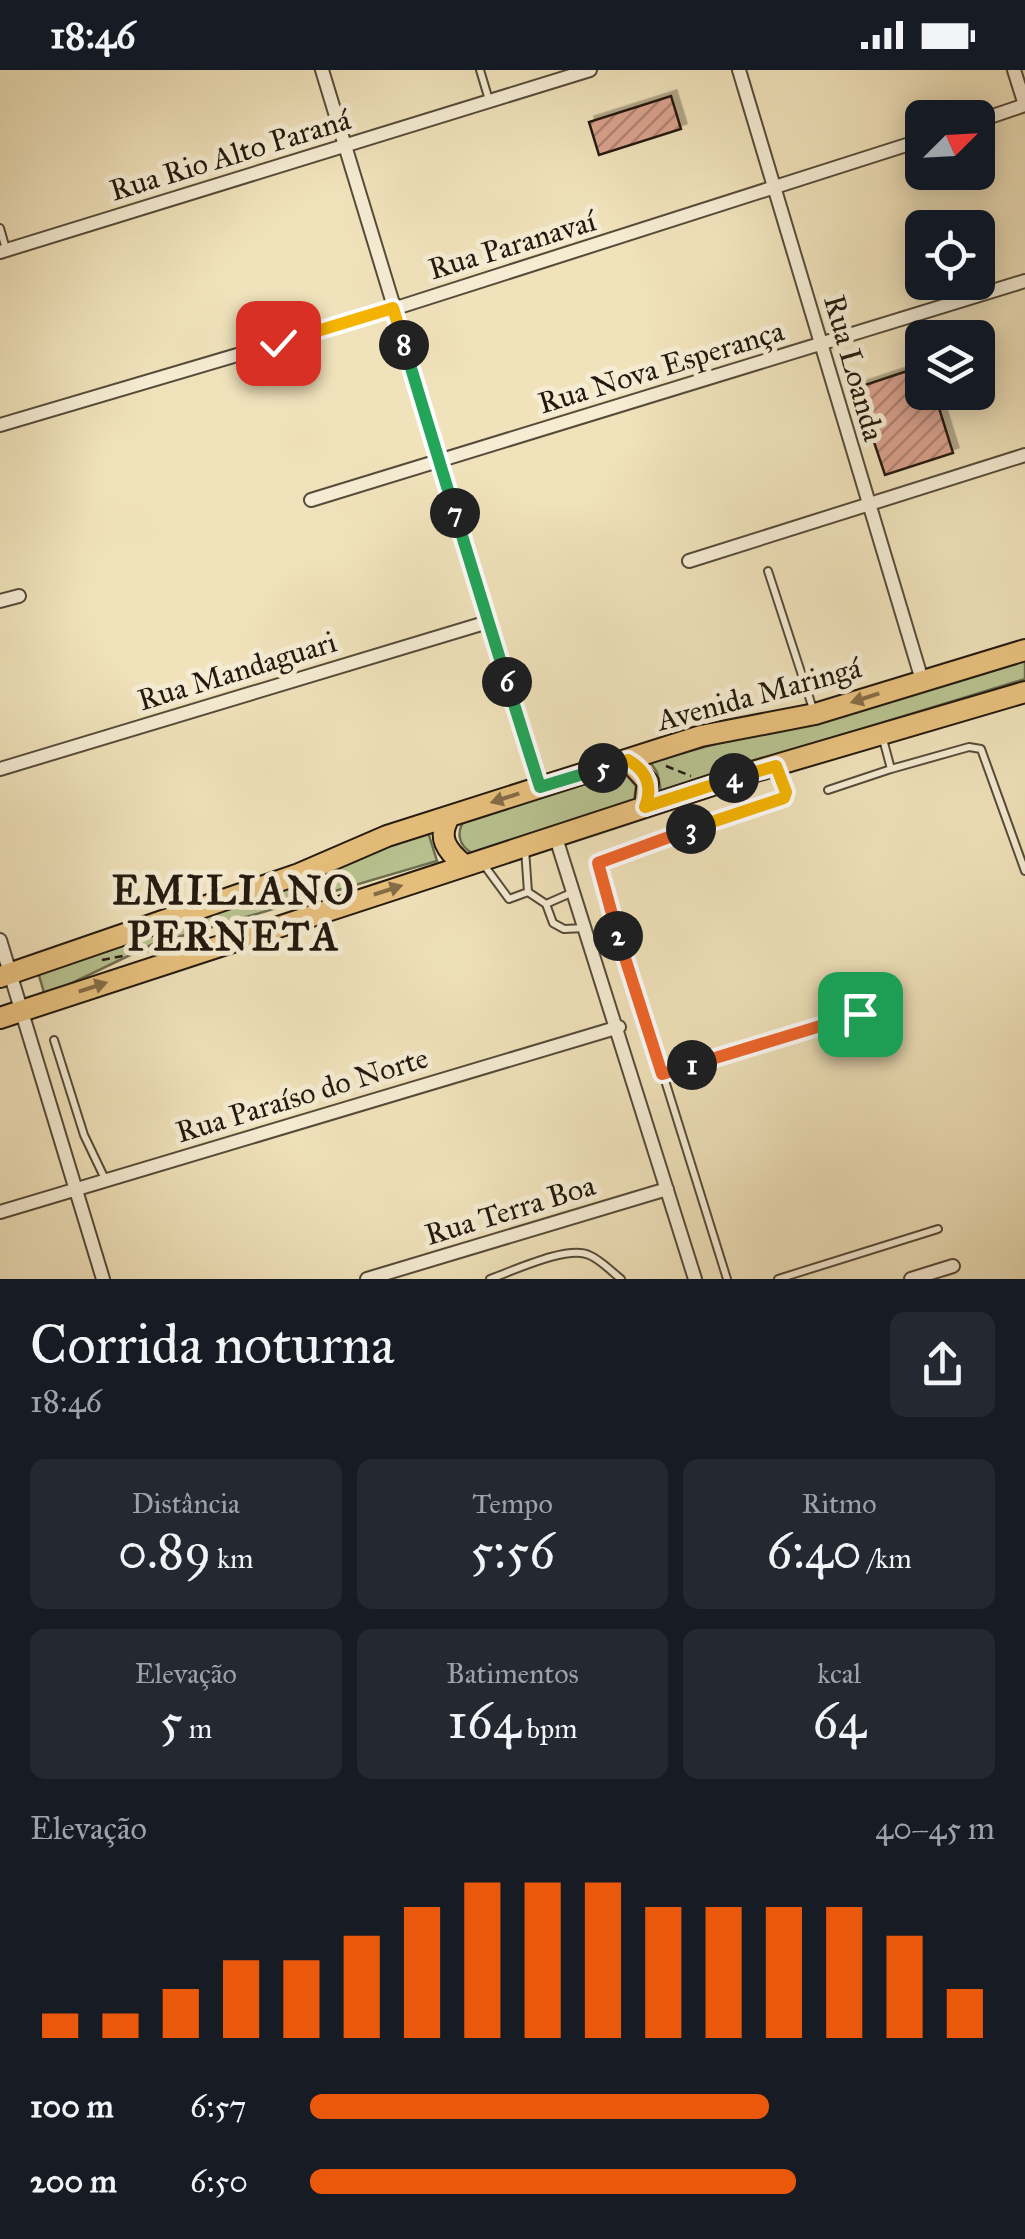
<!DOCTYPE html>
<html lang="pt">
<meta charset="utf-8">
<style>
body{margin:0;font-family:"IM FELL Great Primer",serif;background:#242831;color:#f1f3f6;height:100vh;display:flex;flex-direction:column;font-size:38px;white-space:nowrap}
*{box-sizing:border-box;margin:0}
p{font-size:32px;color:#9ea1a6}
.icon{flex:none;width:55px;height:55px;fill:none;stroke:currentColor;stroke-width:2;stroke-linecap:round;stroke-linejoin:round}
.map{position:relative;height:1209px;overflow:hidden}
.side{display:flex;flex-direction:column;background:#171b24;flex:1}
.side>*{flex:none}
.needle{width:65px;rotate:66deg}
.fabs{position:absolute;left:905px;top:30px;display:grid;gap:20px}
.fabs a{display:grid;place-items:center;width:90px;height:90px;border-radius:15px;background:#171b24;box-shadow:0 5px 25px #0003;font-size:50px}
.pin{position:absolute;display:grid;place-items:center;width:85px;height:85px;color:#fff;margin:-42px;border-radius:20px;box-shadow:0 5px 15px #0006}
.km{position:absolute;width:50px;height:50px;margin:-25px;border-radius:50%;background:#222;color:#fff;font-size:28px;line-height:50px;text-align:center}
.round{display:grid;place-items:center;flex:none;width:105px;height:105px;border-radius:15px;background:#242831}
.head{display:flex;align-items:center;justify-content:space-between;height:170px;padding:0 30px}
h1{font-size:55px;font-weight:600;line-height:75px}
.stats{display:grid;grid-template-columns:repeat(3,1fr);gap:15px;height:170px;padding:10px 30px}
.stats div{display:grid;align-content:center;border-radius:15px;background:#242831;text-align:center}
.stats b{font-size:50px;font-weight:600}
.stats small{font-size:28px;font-weight:400}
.stats p{font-size:28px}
.chart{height:280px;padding:20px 30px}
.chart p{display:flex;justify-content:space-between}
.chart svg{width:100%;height:180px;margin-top:10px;stroke:#ea580c;stroke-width:6}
ul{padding:0 30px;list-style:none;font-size:32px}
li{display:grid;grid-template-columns:160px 120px 1fr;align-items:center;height:75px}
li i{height:25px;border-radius:12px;background:#ea580c}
.status{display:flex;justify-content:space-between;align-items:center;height:70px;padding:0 50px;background:#171b24;direction:ltr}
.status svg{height:28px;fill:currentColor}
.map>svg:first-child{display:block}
.green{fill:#b8c391;stroke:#6d6e50;stroke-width:2.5}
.building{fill:url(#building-hatch);stroke:#22190e;stroke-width:2.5;filter:url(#shadow)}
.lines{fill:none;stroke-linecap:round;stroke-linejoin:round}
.lane-casing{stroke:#564b39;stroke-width:10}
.street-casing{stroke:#564b39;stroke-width:16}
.primary-casing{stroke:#22190e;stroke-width:24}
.path{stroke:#22190e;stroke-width:2.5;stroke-dasharray:8 5;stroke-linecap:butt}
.lane{stroke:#f5ecd3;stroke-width:6}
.street{stroke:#f5ecd3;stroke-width:12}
.primary{stroke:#e8c17e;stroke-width:20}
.oneway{fill:#856d46}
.split-1-casing{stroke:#fff;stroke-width:20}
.split-2-casing{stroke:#fff;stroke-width:20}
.split-3-casing{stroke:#fff;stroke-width:20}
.split-4-casing{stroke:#fff;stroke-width:20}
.split-5-casing{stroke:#fff;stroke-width:20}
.split-6-casing{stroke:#fff;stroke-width:20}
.split-7-casing{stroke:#fff;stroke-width:20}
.split-8-casing{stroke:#fff;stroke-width:20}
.split-9-casing{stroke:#fff;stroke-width:20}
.split-1{stroke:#f0652b;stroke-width:12}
.split-2{stroke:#f0652b;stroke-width:12}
.split-3{stroke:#f0652b;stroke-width:12}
.split-4{stroke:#f5b400;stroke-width:12}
.split-5{stroke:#f5b400;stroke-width:12}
.split-6{stroke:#22a559;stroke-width:12}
.split-7{stroke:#22a559;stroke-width:12}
.split-8{stroke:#22a559;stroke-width:12}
.split-9{stroke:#f5b400;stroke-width:12}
.labels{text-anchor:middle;stroke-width:10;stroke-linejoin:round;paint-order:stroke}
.street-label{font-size:30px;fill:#22190e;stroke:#f5ecd3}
.district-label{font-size:40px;font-weight:bold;letter-spacing:2.5px;fill:#22190e;stroke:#f5ecd3}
</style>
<div class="status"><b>18:46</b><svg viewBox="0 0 49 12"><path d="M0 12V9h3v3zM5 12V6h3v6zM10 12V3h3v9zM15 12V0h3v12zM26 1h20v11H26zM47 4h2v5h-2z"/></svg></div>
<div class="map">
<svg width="1025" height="1209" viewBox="0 0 1025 1209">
<defs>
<pattern id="building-hatch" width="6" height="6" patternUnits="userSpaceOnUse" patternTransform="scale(2.5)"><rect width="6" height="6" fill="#dba28e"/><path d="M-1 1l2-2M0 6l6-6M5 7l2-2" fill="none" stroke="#b18372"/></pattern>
<filter id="shadow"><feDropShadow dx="5.5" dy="-5.5" stdDeviation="0" flood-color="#0004"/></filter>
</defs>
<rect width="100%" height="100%" fill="#f0e2bb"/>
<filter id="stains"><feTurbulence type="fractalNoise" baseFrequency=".002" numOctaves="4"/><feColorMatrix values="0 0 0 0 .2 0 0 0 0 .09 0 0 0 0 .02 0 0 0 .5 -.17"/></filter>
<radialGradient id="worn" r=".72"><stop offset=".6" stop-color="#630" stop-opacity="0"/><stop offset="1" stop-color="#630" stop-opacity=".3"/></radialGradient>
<path class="green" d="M1025,588V609L661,721L657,702L650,692Z
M622,700L636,716L634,733L472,783C458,775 456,762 465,749Z
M427,759L437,791L151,875L45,926L38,902Z"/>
<path class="building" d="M671,26L681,59L599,85L589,52Z
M922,296V322H934L953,383L885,405L856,318Z"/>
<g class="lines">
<g class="lane-casing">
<path id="lane" d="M480,0L489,30
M0,158L6,179
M768,501L814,642
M883,669L891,699L969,677L981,679L1025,801
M828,720L891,699
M484,795L509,829L528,822L525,779
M528,822L546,834L571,823
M546,834L553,853L564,859L585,858
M54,970L84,1065L105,1109
M662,1004L860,943
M490,1209C513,1201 567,1175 589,1185C601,1190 612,1202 621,1209
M727,1209L597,793L784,728L786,721L778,700
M778,1209L938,1159"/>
</g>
<g class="street-casing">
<path id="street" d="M322,0L540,717
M739,0L922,610
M1014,0L1025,35
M978,51L1025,35
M0,182L590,0
M0,355L393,239L922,70
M311,430L1025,211
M689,491L1025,385
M0,531L19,526
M0,699L488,552
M556,768L695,1209
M0,870L103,1209
M0,1142L619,957
M367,1209L667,1119
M911,1209L953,1196"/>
</g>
<g class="primary-casing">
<path id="primary" d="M628,690L648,712L645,737
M450,746C436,767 447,781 464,795
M0,907L299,804L387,766L701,666L815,644L1025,580
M0,948L749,703L1025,622"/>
</g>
<path class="path" d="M666,696L691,706
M102,890L148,881"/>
<use href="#lane" class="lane"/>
<use href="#street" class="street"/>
<use href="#primary" class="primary"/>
</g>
<defs><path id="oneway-solid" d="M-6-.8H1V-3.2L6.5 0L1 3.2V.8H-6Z" transform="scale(2.5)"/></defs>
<g class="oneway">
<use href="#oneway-solid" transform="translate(865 628) rotate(162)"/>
<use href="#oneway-solid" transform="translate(505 728) rotate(162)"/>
<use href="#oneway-solid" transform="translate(388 820) rotate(-18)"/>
<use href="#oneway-solid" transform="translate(93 917) rotate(-18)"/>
</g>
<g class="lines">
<g class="split-1-casing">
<path id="split-1" d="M692,995L860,944"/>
</g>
<g class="split-2-casing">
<path id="split-2" d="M618,866L662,1004L692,995"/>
</g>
<g class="split-3-casing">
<path id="split-3" d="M618,866L598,793L691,759"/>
</g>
<g class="split-4-casing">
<path id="split-4" d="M691,759L784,728L786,722L776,696L734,708"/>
</g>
<g class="split-5-casing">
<path id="split-5" d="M603,698L628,690C647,701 653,717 645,737L734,708"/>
</g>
<g class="split-6-casing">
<path id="split-6" d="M507,612L540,717L603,698"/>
</g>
<g class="split-7-casing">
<path id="split-7" d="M455,443L507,612"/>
</g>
<g class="split-8-casing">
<path id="split-8" d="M404,275L455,443"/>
</g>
<g class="split-9-casing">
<path id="split-9" d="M278,273L393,238L404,275"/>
</g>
<use href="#split-1" class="split-1"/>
<use href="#split-2" class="split-2"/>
<use href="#split-3" class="split-3"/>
<use href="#split-4" class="split-4"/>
<use href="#split-5" class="split-5"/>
<use href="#split-6" class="split-6"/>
<use href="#split-7" class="split-7"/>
<use href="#split-8" class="split-8"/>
<use href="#split-9" class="split-9"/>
</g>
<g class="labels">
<g class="street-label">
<text transform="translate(230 85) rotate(-17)" y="10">Rua Rio Alto Paraná</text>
<text transform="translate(512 175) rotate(-17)" y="10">Rua Paranavaí</text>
<text transform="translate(661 297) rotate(-17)" y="10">Rua Nova Esperança</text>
<text transform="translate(854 298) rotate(74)" y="10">Rua Loanda</text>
<text transform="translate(237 601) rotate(-17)" y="10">Rua Mandaguari</text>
<text transform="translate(759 624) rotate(-15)" y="10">Avenida Maringá</text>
<text transform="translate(302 1025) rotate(-17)" y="10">Rua Paraíso do Norte</text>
<text transform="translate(510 1140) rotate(-17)" y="10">Rua Terra Boa</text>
</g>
<g class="district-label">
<text x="234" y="834">EMILIANO<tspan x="234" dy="46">PERNETA</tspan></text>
</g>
</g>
<rect width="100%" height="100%" filter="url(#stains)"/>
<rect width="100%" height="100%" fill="url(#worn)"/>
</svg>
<div class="fabs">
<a><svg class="needle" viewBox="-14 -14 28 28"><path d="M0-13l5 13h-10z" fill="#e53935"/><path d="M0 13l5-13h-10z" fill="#9ea1a6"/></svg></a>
<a><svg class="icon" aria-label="locate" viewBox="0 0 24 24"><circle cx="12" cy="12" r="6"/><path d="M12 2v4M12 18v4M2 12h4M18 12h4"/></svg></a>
<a><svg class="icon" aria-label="layers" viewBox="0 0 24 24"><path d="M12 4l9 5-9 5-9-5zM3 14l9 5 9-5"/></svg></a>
</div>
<div class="pin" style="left:860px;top:944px;background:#1e9e55"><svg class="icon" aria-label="arrive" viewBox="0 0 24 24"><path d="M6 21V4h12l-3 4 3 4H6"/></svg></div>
<div class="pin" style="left:278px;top:273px;background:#d93025"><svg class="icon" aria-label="check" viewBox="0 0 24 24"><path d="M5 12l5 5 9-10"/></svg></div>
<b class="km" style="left:692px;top:995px">1</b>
<b class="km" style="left:618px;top:866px">2</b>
<b class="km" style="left:691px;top:759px">3</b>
<b class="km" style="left:734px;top:708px">4</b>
<b class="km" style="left:603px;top:698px">5</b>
<b class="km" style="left:507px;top:612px">6</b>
<b class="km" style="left:455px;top:443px">7</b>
<b class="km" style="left:404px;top:275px">8</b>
</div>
<section class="side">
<div class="head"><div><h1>Corrida noturna</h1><p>18:46</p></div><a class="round"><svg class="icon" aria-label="share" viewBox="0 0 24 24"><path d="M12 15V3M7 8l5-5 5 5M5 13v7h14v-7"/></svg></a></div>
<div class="stats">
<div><p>Distância</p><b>0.89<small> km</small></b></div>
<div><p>Tempo</p><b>5:56</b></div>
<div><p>Ritmo</p><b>6:40<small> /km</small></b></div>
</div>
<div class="stats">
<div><p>Elevação</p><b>5<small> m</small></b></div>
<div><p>Batimentos</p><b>164<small> bpm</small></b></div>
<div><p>kcal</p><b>64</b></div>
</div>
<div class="chart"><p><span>Elevação</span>40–45 m</p>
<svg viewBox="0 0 160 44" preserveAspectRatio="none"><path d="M5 44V38M15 44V38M25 44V32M35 44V25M45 44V25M55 44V19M65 44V12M75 44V6M85 44V6M95 44V6M105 44V12M115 44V12M125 44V12M135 44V12M145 44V19M155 44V32"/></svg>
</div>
<ul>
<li><b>100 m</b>6:57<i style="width:67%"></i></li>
<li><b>200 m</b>6:50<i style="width:71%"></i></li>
</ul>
</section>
